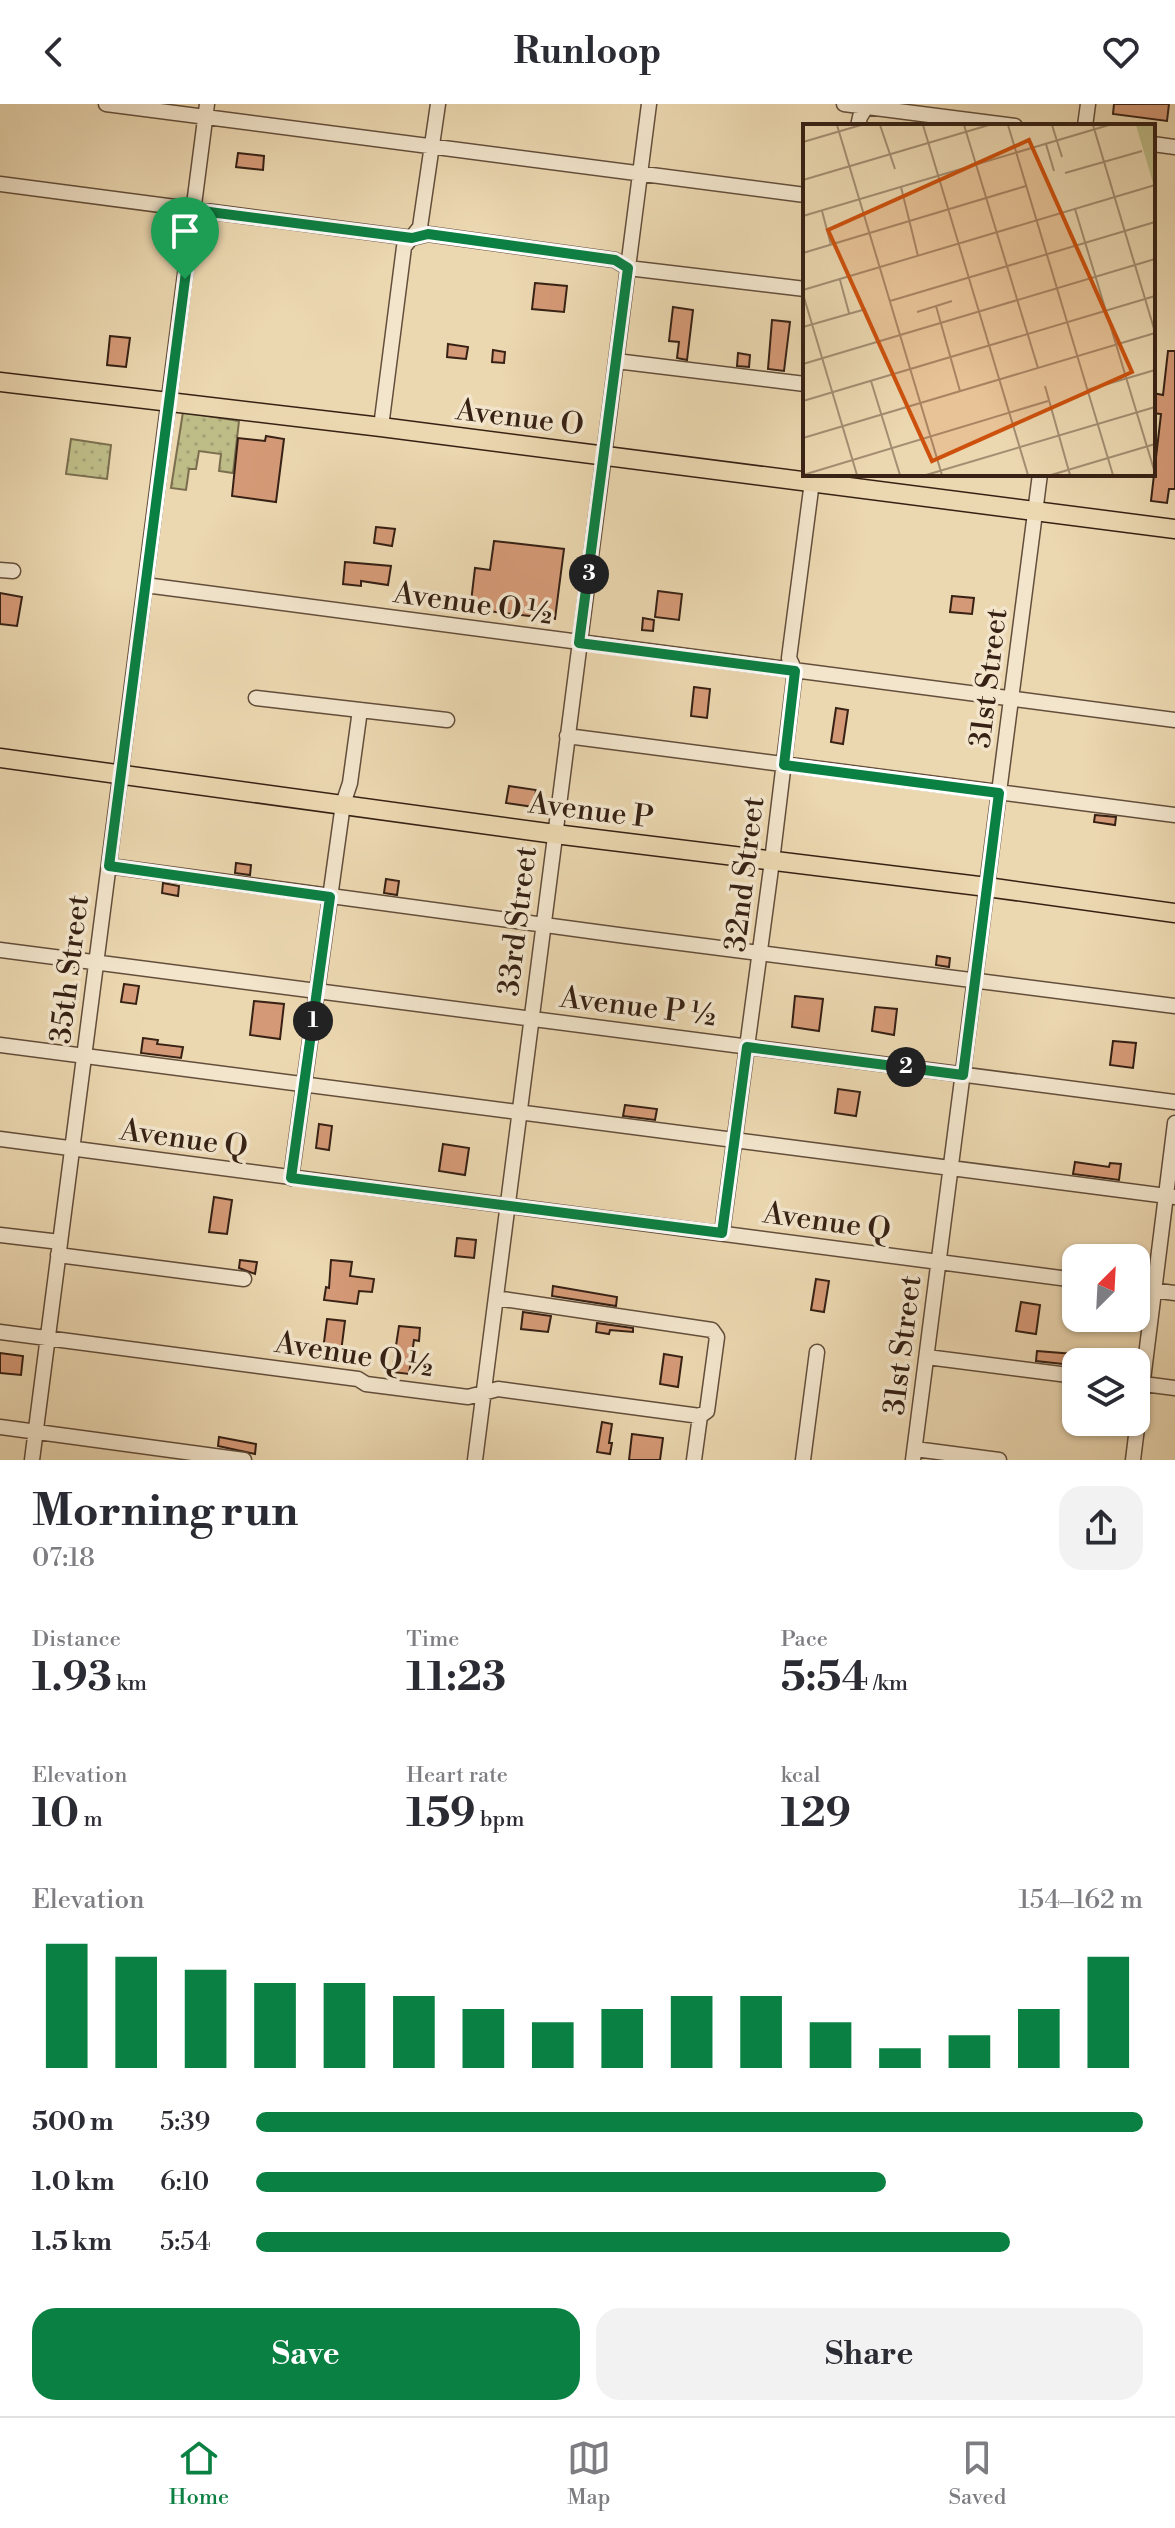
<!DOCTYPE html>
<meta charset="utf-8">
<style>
body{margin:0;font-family:"Libre Bodoni",serif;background:#f2f2f3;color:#2b2b33;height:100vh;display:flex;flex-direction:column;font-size:30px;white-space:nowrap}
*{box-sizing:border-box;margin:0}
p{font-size:26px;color:#7c7c81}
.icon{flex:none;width:44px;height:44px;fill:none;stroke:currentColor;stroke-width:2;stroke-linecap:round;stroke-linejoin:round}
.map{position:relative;height:1356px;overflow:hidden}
.details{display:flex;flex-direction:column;background:#fff;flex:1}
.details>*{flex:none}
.needle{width:52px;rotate:24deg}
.buttons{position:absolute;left:1062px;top:1140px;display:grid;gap:16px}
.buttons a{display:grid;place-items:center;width:88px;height:88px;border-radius:16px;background:#fff;box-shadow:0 2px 6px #0004;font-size:40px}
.pin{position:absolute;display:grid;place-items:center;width:68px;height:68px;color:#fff;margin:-82px -34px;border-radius:50% 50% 50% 0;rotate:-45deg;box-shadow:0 0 8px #0007}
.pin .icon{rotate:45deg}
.km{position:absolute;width:40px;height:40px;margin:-20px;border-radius:50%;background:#222;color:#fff;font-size:22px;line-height:40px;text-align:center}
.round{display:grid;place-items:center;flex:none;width:84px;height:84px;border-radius:24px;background:#f2f2f3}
.head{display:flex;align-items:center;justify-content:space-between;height:136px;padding:0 32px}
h1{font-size:44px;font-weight:700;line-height:60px}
.figures{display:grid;grid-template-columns:repeat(3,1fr);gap:12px;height:136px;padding:8px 32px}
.figures div{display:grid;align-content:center}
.figures b{font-size:40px;font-weight:700}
.figures small{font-size:22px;font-weight:400}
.figures p{font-size:22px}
.chart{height:224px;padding:16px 32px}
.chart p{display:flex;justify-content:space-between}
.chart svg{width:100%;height:144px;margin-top:8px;stroke:#0b8043;stroke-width:6}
.button{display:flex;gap:16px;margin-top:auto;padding:16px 32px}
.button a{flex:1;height:92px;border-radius:24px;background:#0b8043;color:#fff;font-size:32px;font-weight:700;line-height:92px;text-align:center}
.button a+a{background:#f2f2f3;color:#2b2b33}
ul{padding:0 32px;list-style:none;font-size:26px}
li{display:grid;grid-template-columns:128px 96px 1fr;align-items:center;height:60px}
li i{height:20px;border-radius:10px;background:#0b8043}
header{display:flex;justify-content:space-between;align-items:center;height:104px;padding:0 32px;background:#fff;font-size:36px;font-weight:700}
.menu{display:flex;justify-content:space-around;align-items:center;height:112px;border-top:2px solid #e1e1e2;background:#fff;font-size:22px;color:#7c7c81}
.menu a{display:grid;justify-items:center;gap:4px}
.menu .active{color:#0b8043}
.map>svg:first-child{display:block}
.garden{fill:url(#garden-dots);stroke:#7a6e4e;stroke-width:2}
.building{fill:#d49976;stroke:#362114;stroke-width:2}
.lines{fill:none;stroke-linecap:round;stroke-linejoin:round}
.minor-casing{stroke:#634e3b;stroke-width:17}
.major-casing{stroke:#362114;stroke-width:21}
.minor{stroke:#f2e5cc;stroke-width:14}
.major{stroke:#ebd7b0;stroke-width:18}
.route-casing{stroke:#fff;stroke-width:16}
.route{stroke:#0b8043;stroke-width:10}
.labels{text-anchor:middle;stroke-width:7;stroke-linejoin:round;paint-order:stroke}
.street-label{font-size:30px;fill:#362114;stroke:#f2e5cc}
.inset-road{fill:none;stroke:#a38e72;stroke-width:2}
.view{fill:#cd510d;fill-opacity:0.15;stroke:#cd510d;stroke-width:4}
.inset-edge{fill:none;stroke:#362114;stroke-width:4}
</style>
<header><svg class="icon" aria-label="back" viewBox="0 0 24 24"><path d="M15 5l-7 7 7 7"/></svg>Runloop<svg class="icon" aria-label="heart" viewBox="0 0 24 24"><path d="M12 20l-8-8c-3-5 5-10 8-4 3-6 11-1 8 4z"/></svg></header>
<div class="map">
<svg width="1175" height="1356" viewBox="0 0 1175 1356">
<defs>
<pattern id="garden-dots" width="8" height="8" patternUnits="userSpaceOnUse" patternTransform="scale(2)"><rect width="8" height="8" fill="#bebc87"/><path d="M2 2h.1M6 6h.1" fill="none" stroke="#a4a174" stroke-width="1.8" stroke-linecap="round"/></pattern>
</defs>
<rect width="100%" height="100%" fill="#ebd7b0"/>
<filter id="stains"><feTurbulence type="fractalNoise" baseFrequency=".0025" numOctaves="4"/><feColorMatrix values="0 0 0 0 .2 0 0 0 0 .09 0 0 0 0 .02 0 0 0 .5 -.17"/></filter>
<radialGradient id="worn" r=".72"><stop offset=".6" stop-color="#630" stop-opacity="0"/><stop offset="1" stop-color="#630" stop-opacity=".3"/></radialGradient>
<path class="garden" d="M183,308L239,317L233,369L219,367L221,350L199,347L196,365H189L186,386L171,384Z
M71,335L111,341L107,375L66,370Z"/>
<path class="building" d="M1114,0H1169L1167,17L1113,10Z
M238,49L264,52L263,66L236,63Z
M535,179L567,182L564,208L532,205Z
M673,203L693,206L687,256L677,254L679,238L669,237Z
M772,216L790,218L784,267L768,265Z
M110,232L130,234L126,263L107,261Z
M448,240L468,243L466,255L447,253Z
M493,246L505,248L504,259L492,258Z
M1168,247H1175V385H1169L1167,399L1151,397L1161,310L1153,309V289L1163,291Z
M738,249L750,251L749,263L737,262Z
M266,332L284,335L276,398L232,392L238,334L265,337Z
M376,423L395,425L392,442L374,439Z
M494,437L564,445L555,515L487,507L488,500L471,498L475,464L490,466Z
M345,458L391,462L388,481L361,477V482L343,480Z
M658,487L682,490L679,516L655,513Z
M0,489L22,493L17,522L0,520Z
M952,492L974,494L972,510L950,508Z
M643,514L654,516L653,527L642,526Z
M694,583L710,585L707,614L691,612Z
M836,604L848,606L843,640L831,638Z
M509,682L536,686L534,703L506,699Z
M1095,711L1116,713L1115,721L1094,718Z
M236,759L251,761L250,771L235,769Z
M386,775L399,777L397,791L384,789Z
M163,779L179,782L178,792L162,789Z
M937,852L950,854L949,863L936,861Z
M124,880L139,882L136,900L121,898Z
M795,892L823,895L819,927L792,923Z
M254,897L284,900L280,935L250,931Z
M875,903L897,905L894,931L872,927Z
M143,934L158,936L157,940L183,943L181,954L141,949Z
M1113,937L1136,939L1133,964L1110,961Z
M838,985L860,988L856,1012L835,1009Z
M625,1001L657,1005L655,1016L623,1012Z
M319,1020L332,1022L329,1046L316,1044Z
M443,1040L469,1044L465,1071L439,1067Z
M1075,1058L1109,1063L1110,1059L1121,1060L1119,1076L1073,1070Z
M214,1093L232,1096L227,1130L209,1128Z
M457,1134L476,1136L474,1154L455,1152Z
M240,1156L257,1158L255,1170L239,1164Z
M331,1156L352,1158L350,1172L374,1175L372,1188L359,1187L357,1200L324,1196L326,1183L329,1184Z
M816,1175L829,1177L824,1208L811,1206Z
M553,1182L617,1193L616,1202L552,1192Z
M1021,1198L1040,1201L1036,1230L1016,1227Z
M523,1208L551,1212L548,1228L521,1225Z
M327,1215L345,1217L341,1248L323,1246Z
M597,1219L633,1224V1228L610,1226L609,1230L596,1228Z
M399,1222L420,1224L419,1237L414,1236L409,1270L392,1268Z
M1037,1247L1074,1250L1072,1261L1036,1257Z
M0,1249L23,1252L21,1271L0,1269Z
M664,1250L682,1253L678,1283L660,1280Z
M602,1318L612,1320L609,1339H612L610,1350L597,1348Z
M632,1330L663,1334L660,1356H629Z
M219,1333L256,1340L255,1350L218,1342Z"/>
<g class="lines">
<g class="minor-casing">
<path id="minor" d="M106,0L805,91
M844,0L1015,22
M858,22L860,13L868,0
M1085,22L1088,0
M1153,40L1175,43
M0,80L412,134L428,130L615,156L628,164L805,185
M616,257L805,280
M381,323L404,143L420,123L438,0
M0,466L13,467
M145,481L1175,616
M256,594L447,616
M567,632L1175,711
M109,762L626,832L1175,902
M0,846L1175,998
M0,941L1175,1093
M0,1035L1076,1176
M291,1074L343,700L350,679L360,606
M722,1129L772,757L795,567L789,554L813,370
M0,1131L60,1138
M58,1151L244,1175
M1136,1184L1175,1189
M496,1194L712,1226L717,1233L707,1307L700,1312L694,1356
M0,1228L358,1275L366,1280L468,1293L498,1285L700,1312
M927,1253L1076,1272
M1136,1279L1175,1284
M0,1323L244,1356
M915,1345L999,1356
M32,1356L207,0
M475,1356L649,0
M803,1356L817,1248
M913,1356L1040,370
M1133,1356L1175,1019"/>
</g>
<g class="major-casing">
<path id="major" d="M0,278L381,323L1175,425
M0,654L555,730L987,783L1175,809"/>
</g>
<use href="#minor" class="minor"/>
<use href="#major" class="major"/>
</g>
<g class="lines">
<g class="route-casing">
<path id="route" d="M194,106L412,134L428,130L615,156L628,164L579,539L795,567L784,661L999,689L963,971L747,943L722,1129L291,1074L330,793L109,762Z"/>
</g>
<use href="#route" class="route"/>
</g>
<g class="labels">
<g class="street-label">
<text transform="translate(520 313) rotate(7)" y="10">Avenue O</text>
<text transform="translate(473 499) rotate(8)" y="10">Avenue O ½</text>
<text transform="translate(988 574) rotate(-83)" y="10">31st Street</text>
<text transform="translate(591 706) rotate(7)" y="10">Avenue P</text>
<text transform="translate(744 770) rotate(-83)" y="10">32nd Street</text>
<text transform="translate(517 817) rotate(-83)" y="10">33rd Street</text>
<text transform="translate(69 865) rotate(-83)" y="10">35th Street</text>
<text transform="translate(638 902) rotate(7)" y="10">Avenue P ½</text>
<text transform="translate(184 1034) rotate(8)" y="10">Avenue Q</text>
<text transform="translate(827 1117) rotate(8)" y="10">Avenue Q</text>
<text transform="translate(902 1241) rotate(-83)" y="10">31st Street</text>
<text transform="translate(354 1250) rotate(9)" y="10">Avenue Q ½</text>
</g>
</g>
<g transform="translate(803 20)">
<rect width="352" height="352" fill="#ebd7b0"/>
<path d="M333,1H352L350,59Z" fill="#bebc87"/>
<path class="inset-road" d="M34,1L139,351M77,1L92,45M120,1L225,351M161,1L235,244M205,1L310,351M249,1L259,33M290,1L352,208M0,18L58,1M243,20L251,47M262,49L339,27M0,56L186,1M98,63L115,132M272,85L352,349M19,87L28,121M0,92L306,1M0,129L223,62M37,156L46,189M0,166L352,61M0,170L54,351M87,177L352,98M133,182L157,267M114,188L149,177M0,203L63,185M0,240L352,135M68,257L97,351M242,262L267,351M284,266L352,246M0,277L352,172M0,314L352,209M0,351L245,277M123,351L352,283M248,351L352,320"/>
<path class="view" d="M226,16L329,248L129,337L25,106Z"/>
<rect width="352" height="352" class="inset-edge"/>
</g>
<rect width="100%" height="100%" filter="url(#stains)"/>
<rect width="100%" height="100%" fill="url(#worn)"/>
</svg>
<div class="buttons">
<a><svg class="needle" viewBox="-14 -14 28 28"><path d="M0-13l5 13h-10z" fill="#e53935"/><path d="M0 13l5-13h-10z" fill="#7c7c81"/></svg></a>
<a><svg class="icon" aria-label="layers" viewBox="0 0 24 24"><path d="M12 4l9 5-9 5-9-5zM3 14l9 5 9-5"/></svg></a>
</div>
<div class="pin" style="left:185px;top:175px;background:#1e9e55"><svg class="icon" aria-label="arrive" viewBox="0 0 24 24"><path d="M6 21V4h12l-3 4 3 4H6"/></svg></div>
<b class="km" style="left:313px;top:917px">1</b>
<b class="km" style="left:906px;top:963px">2</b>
<b class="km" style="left:589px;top:470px">3</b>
</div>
<section class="details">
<div class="head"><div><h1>Morning run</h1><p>07:18</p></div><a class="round"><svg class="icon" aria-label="share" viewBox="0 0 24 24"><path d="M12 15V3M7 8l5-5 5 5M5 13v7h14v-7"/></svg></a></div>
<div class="figures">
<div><p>Distance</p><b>1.93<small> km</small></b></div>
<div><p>Time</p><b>11:23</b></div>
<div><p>Pace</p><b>5:54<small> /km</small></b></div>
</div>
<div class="figures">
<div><p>Elevation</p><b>10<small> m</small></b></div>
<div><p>Heart rate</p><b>159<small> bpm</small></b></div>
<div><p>kcal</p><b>129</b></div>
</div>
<div class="chart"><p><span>Elevation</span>154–162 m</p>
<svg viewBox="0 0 160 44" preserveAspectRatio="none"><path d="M5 44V6M15 44V10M25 44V14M35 44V18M45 44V18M55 44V22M65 44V26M75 44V30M85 44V26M95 44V22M105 44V22M115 44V30M125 44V38M135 44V34M145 44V26M155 44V10"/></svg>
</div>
<ul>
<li><b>500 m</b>5:39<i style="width:100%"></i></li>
<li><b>1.0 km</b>6:10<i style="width:71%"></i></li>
<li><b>1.5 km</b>5:54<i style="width:85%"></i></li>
</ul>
<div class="button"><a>Save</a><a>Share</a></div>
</section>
<nav class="menu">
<a class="active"><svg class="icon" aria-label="home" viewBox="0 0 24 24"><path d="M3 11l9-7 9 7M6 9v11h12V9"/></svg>Home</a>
<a><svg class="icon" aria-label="map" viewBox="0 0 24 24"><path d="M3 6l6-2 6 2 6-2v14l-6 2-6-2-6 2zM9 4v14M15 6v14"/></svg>Map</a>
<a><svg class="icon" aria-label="saved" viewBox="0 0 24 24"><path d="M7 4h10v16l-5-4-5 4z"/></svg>Saved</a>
</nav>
